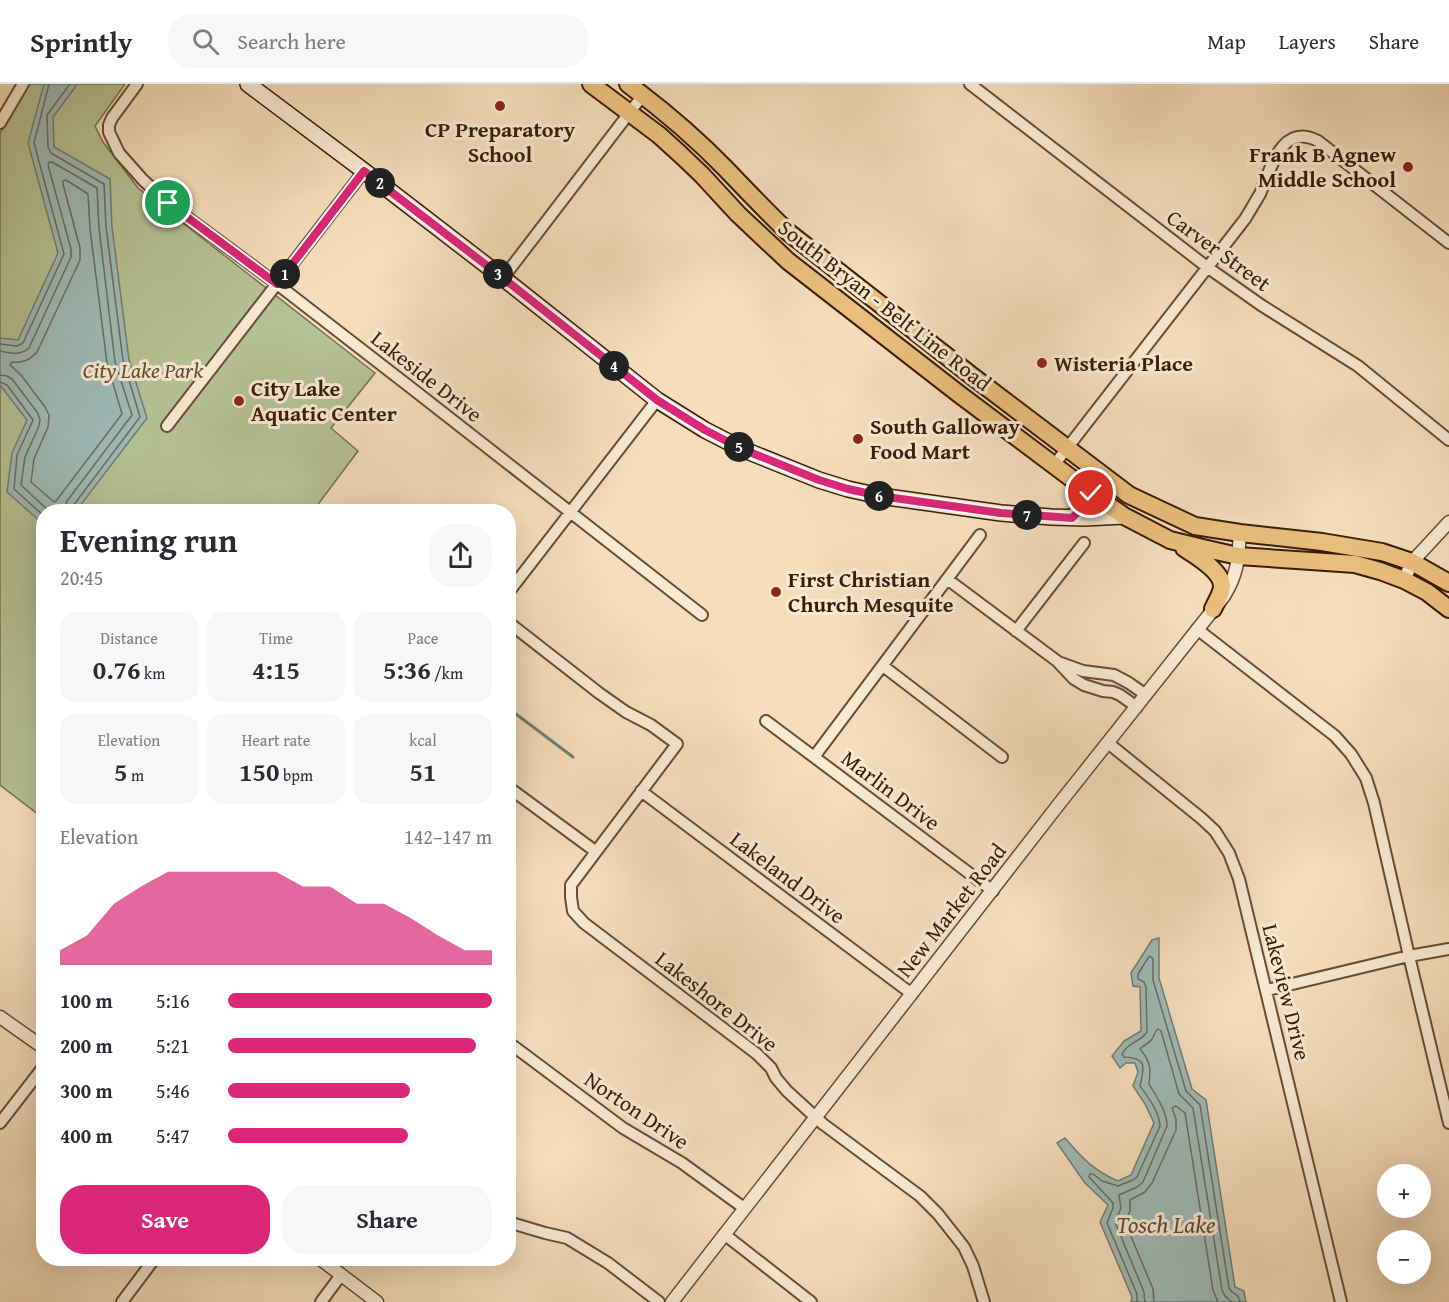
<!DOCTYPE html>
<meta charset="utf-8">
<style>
body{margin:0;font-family:"Gentium Book Plus",serif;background:#f7f7f7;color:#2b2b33;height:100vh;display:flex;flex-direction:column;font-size:22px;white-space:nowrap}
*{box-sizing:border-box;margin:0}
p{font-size:20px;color:#7c7c81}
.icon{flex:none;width:33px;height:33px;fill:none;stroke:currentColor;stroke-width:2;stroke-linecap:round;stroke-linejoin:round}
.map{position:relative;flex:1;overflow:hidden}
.side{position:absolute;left:36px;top:420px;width:480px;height:762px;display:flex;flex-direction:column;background:#fff;border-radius:24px;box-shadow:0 6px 24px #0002}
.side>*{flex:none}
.buttons{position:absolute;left:1377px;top:1080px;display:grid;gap:12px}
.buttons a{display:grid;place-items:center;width:54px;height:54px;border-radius:50%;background:#fff;box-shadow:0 6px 24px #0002;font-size:30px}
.pin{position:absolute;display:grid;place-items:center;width:51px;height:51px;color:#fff;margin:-26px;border:3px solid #fff;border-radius:50%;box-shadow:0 2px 6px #0007}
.km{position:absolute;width:30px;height:30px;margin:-15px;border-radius:50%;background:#222;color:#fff;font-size:16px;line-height:30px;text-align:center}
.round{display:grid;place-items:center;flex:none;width:63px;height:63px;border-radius:24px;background:#f7f7f7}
.headline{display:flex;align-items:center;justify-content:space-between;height:102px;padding:0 24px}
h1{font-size:33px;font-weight:800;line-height:45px}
.stats{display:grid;grid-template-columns:repeat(3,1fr);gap:9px;height:102px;padding:6px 24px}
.stats div{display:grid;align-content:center;border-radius:15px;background:#f7f7f7;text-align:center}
.stats b{font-size:26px;font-weight:800}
.stats small{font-size:16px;font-weight:400}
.stats p{font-size:16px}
.chart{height:168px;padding:12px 24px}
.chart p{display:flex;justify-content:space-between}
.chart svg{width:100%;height:108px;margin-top:6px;fill:#db2777;opacity:.7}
.primary-button{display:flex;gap:12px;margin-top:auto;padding:12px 24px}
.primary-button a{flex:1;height:69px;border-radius:24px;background:#db2777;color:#fff;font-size:24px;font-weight:800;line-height:69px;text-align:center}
.primary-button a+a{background:#f7f7f7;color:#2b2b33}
ul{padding:0 24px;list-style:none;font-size:20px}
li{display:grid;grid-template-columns:96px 72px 1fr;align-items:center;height:45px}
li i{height:15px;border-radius:8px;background:#db2777}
header{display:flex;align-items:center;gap:36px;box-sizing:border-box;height:84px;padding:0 30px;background:#fff;border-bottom:2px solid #e1e1e2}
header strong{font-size:28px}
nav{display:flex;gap:33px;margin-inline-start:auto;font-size:21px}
.search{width:420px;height:54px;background:#f7f7f7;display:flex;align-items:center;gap:15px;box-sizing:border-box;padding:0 21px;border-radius:24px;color:#7c7c81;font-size:22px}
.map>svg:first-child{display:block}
.green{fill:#b6c296;stroke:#78704d;stroke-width:1.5}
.water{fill:#9ebbb8;stroke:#767c70;stroke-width:1.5}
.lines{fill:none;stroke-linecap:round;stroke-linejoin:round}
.shore{stroke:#6c6c5e;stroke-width:1.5}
.stream{stroke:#767c70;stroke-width:3}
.minor-casing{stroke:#694d32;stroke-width:14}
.tertiary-casing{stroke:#694d32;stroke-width:15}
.secondary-casing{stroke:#3a1d04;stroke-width:18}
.primary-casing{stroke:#3a1d04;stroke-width:20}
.minor{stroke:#f9ead4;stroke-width:10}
.tertiary{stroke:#f9ead4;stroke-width:12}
.secondary{stroke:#f9ead4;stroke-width:15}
.primary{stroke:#ebbf7e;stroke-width:16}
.route-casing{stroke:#fff;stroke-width:12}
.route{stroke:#db2777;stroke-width:8}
.poi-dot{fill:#8f2418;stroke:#f9ead4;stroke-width:2}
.labels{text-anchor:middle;stroke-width:6;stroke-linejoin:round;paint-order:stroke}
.poi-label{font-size:22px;font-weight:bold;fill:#3a1d04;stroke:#f9ead4;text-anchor:start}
.street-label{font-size:22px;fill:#3a1d04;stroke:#f9ead4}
.park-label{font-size:22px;font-style:italic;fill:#5f4f30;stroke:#f9ead4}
.water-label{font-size:24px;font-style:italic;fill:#584c3a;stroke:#f9ead4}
</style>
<header>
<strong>Sprintly</strong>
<div class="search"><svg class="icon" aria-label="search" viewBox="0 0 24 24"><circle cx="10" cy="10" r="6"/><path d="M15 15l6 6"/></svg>Search here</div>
<nav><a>Map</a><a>Layers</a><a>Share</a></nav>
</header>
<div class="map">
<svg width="1449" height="1218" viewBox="0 0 1449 1218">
<rect width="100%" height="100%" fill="#f6debd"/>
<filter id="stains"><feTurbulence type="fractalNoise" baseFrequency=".00333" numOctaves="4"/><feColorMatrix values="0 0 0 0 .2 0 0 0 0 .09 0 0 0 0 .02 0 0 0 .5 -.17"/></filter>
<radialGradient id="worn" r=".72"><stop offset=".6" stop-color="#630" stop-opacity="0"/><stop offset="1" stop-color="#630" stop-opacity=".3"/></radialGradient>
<path class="green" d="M29,0H125L95,42L103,58L138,104L375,289L331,344L358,367L313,427L44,428L43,734L0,701V49Z"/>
<path class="water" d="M44,0H76V2L53,33L54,63L110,95L112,143L129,276L147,334L76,427L44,428L43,440L7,408L12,369L27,336L0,301V254L18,256L58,169L28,59Z
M1159,854V894L1192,1005L1206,1016L1235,1203L1244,1207L1246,1218H1131L1132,1213L1100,1138L1108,1121L1085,1099L1057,1059L1065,1054C1081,1073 1094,1087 1118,1097L1131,1091L1154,1039L1145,1020L1133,1002L1138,988L1135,979H1126L1120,984L1112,972L1124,957L1141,947L1140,903L1133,902L1131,889L1152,856Z"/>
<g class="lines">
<path class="shore" d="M70,0L47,31L48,63L51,69L104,100L106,143L123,276L140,333L73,422L72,428
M66,96L88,110L90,145L107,279L122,330L56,417L54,418L31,398L34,375L48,343L49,331L45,323L21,291L10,281L12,278C23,279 30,276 37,268L80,176V164L63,100V97Z
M0,260L17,262L23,259L64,170L34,59L49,0
M0,267C11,269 20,272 29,264L71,173V165L48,81L49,78H52L97,104L99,144L115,278L132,331L67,417L64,428
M0,291L7,292L12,295L37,328L40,335L39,342L25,373L21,401L50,428
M0,298L7,301L33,336L17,371L14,405L44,432
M1137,1218V1210L1107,1139L1113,1124V1119L1089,1093L1090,1090H1093L1102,1097L1118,1102L1133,1096L1137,1093L1160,1042C1159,1027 1148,1013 1140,1002C1144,983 1148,974 1124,973L1122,970C1130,956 1140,959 1147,948L1146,903L1144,898L1138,895V890L1148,874L1150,872L1153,875V896L1186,1007L1200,1021L1229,1204L1232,1208L1238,1212L1240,1218
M1145,1218L1144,1208L1115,1138L1121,1124L1119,1111L1137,1103L1143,1098L1167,1042C1167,1027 1156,1012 1149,1000C1151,985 1151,978 1140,965C1143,961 1149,960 1152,955C1155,951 1154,948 1158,945L1161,947L1179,1010L1193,1024L1222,1206L1225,1212L1232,1218
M1154,1218L1153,1205L1125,1138L1130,1127V1116L1145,1108L1152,1099L1176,1046V1035L1172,1024L1176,1022L1185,1029L1213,1206L1218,1218"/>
<path class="stream" d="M508,624L573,673"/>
<g class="minor-casing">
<path id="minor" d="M137,0L112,34L109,41V48L119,69L143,96L168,119L277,200L410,303L702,531
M970,0L1207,183L1261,221L1358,282L1449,356
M0,39L23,0
M503,194L643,11
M167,342L364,87
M1054,381L1245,135C1250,127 1255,118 1260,110C1271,85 1281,38 1318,57L1449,159
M947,495L1057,577L1074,595L1084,601L1103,607L1113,608L1120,611L1137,623
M508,509L657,316
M508,538L599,609L626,628L651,641L677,660L571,801V813L573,827L584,839L757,970L771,984L776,994L787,1007L823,1040L920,1112L938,1130L964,1163L973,1182L984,1218
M1197,545L1335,652L1351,670L1366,694L1374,719L1409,872L1449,1039
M1016,547L1084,459
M1061,579L1083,587L1114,591L1129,599L1146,611
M883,582L1002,673
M766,637L993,807
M1108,659L1201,734L1215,747L1229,769L1239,795L1341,1218
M814,673L980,451
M508,703L595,767
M641,707L912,910
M1267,906L1409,872L1449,865
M508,958L623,1044L682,1079L744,1124
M0,1039L44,982
M508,1138L545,1149L567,1154L608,1179L659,1218
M724,1150L811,1218
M122,1218L155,1174
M321,1218L341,1191"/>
</g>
<g class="tertiary-casing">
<path id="tertiary" d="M1404,496L1412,478L1449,438
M0,933L44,964
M319,1174L377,1218
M672,1218L1059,720L1224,512C1238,489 1238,476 1240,449"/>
</g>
<g class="secondary-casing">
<path id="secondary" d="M248,0L364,87L503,194L657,316L705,346L742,365L819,396L848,405L880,412L1001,429L1051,433L1084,434L1124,432
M1072,434C1081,426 1086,418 1087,406"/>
</g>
<g class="primary-casing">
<path id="primary" d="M591,0L659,51L680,70L702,91L738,130L788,177L959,310L1091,409L1124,432L1170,456L1207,465L1238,472L1355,480L1380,487L1404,496L1427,508L1449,525
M628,0C663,26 696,54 726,85C747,107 767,128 788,148L972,292L1129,411L1195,442L1240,449L1322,458L1382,468L1412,478L1449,499
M1184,464C1195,471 1222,487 1222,502C1222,509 1216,518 1213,525"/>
</g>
<use href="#minor" class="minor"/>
<use href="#tertiary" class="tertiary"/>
<use href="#secondary" class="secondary"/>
<use href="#primary" class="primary"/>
</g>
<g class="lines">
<g class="route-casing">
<path id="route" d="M168,119L277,200L364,87L503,194L657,316L705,346L742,365L819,396L848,405L880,412L1001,429L1072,434C1081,426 1086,418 1087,406L1091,409"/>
</g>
<use href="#route" class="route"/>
</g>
<g class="poi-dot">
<circle cx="500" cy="22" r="6"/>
<circle cx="1408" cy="83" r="6"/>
<circle cx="1042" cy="279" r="6"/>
<circle cx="239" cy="317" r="6"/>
<circle cx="858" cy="355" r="6"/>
<circle cx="776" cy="508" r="6"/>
</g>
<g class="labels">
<g class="poi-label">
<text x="500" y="53" text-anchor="middle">CP Preparatory<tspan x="500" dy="25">School</tspan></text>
<text x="1396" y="78" text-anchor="end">Frank B Agnew<tspan x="1396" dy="25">Middle School</tspan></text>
<text x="1054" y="287">Wisteria Place</text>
<text x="251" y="312">City Lake<tspan x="251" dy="25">Aquatic Center</tspan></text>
<text x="870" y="350">South Galloway<tspan x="870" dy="25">Food Mart</tspan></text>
<text x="788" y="503">First Christian<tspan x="788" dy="25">Church Mesquite</tspan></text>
</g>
<g class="street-label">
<text transform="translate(1219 166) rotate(36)" y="8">Carver Street</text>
<text transform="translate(885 221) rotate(38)" y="8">South Bryan - Belt Line Road</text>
<text transform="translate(427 292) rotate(38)" y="8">Lakeside Drive</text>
<text transform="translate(891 706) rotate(37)" y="8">Marlin Drive</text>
<text transform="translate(788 793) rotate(37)" y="8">Lakeland Drive</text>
<text transform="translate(951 826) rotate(-52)" y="8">New Market Road</text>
<text transform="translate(1287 908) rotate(76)" y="8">Lakeview Drive</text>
<text transform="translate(717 917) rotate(38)" y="8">Lakeshore Drive</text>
<text transform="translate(637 1026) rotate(34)" y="8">Norton Drive</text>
</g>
<g class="park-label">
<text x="143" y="294">City Lake Park</text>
</g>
<g class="water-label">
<text x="1166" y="1149">Tosch Lake</text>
</g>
</g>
<rect width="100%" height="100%" filter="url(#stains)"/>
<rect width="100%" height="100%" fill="url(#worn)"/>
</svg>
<div class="buttons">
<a>+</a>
<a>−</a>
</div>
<div class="pin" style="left:168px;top:119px;background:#1e9e55"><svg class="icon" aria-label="arrive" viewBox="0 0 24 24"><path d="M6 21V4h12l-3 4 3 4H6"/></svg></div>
<div class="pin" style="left:1091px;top:409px;background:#d93025"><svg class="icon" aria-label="check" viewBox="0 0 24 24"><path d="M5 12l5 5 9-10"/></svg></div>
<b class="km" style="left:285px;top:190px">1</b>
<b class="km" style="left:380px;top:99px">2</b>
<b class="km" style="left:498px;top:190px">3</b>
<b class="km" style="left:614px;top:282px">4</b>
<b class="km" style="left:739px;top:363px">5</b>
<b class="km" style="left:879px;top:412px">6</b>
<b class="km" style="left:1027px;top:431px">7</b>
<section class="side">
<div class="headline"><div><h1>Evening run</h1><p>20:45</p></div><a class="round"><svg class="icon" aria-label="share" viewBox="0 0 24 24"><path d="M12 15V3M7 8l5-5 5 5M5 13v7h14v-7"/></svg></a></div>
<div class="stats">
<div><p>Distance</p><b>0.76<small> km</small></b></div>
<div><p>Time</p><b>4:15</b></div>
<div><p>Pace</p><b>5:36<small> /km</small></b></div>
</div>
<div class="stats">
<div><p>Elevation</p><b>5<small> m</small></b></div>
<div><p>Heart rate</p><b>150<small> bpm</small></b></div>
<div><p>kcal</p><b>51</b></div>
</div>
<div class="chart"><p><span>Elevation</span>142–147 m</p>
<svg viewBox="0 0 160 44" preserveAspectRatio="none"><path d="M0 44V38L10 32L20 19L30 12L40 6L50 6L60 6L70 6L80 6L90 12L100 12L110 19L120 19L130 25L140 32L150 38L160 38V44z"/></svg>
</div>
<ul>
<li><b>100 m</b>5:16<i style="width:100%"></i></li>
<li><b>200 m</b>5:21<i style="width:94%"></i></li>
<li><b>300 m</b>5:46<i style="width:69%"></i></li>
<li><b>400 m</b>5:47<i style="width:68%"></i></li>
</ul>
<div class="primary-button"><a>Save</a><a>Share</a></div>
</section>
</div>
